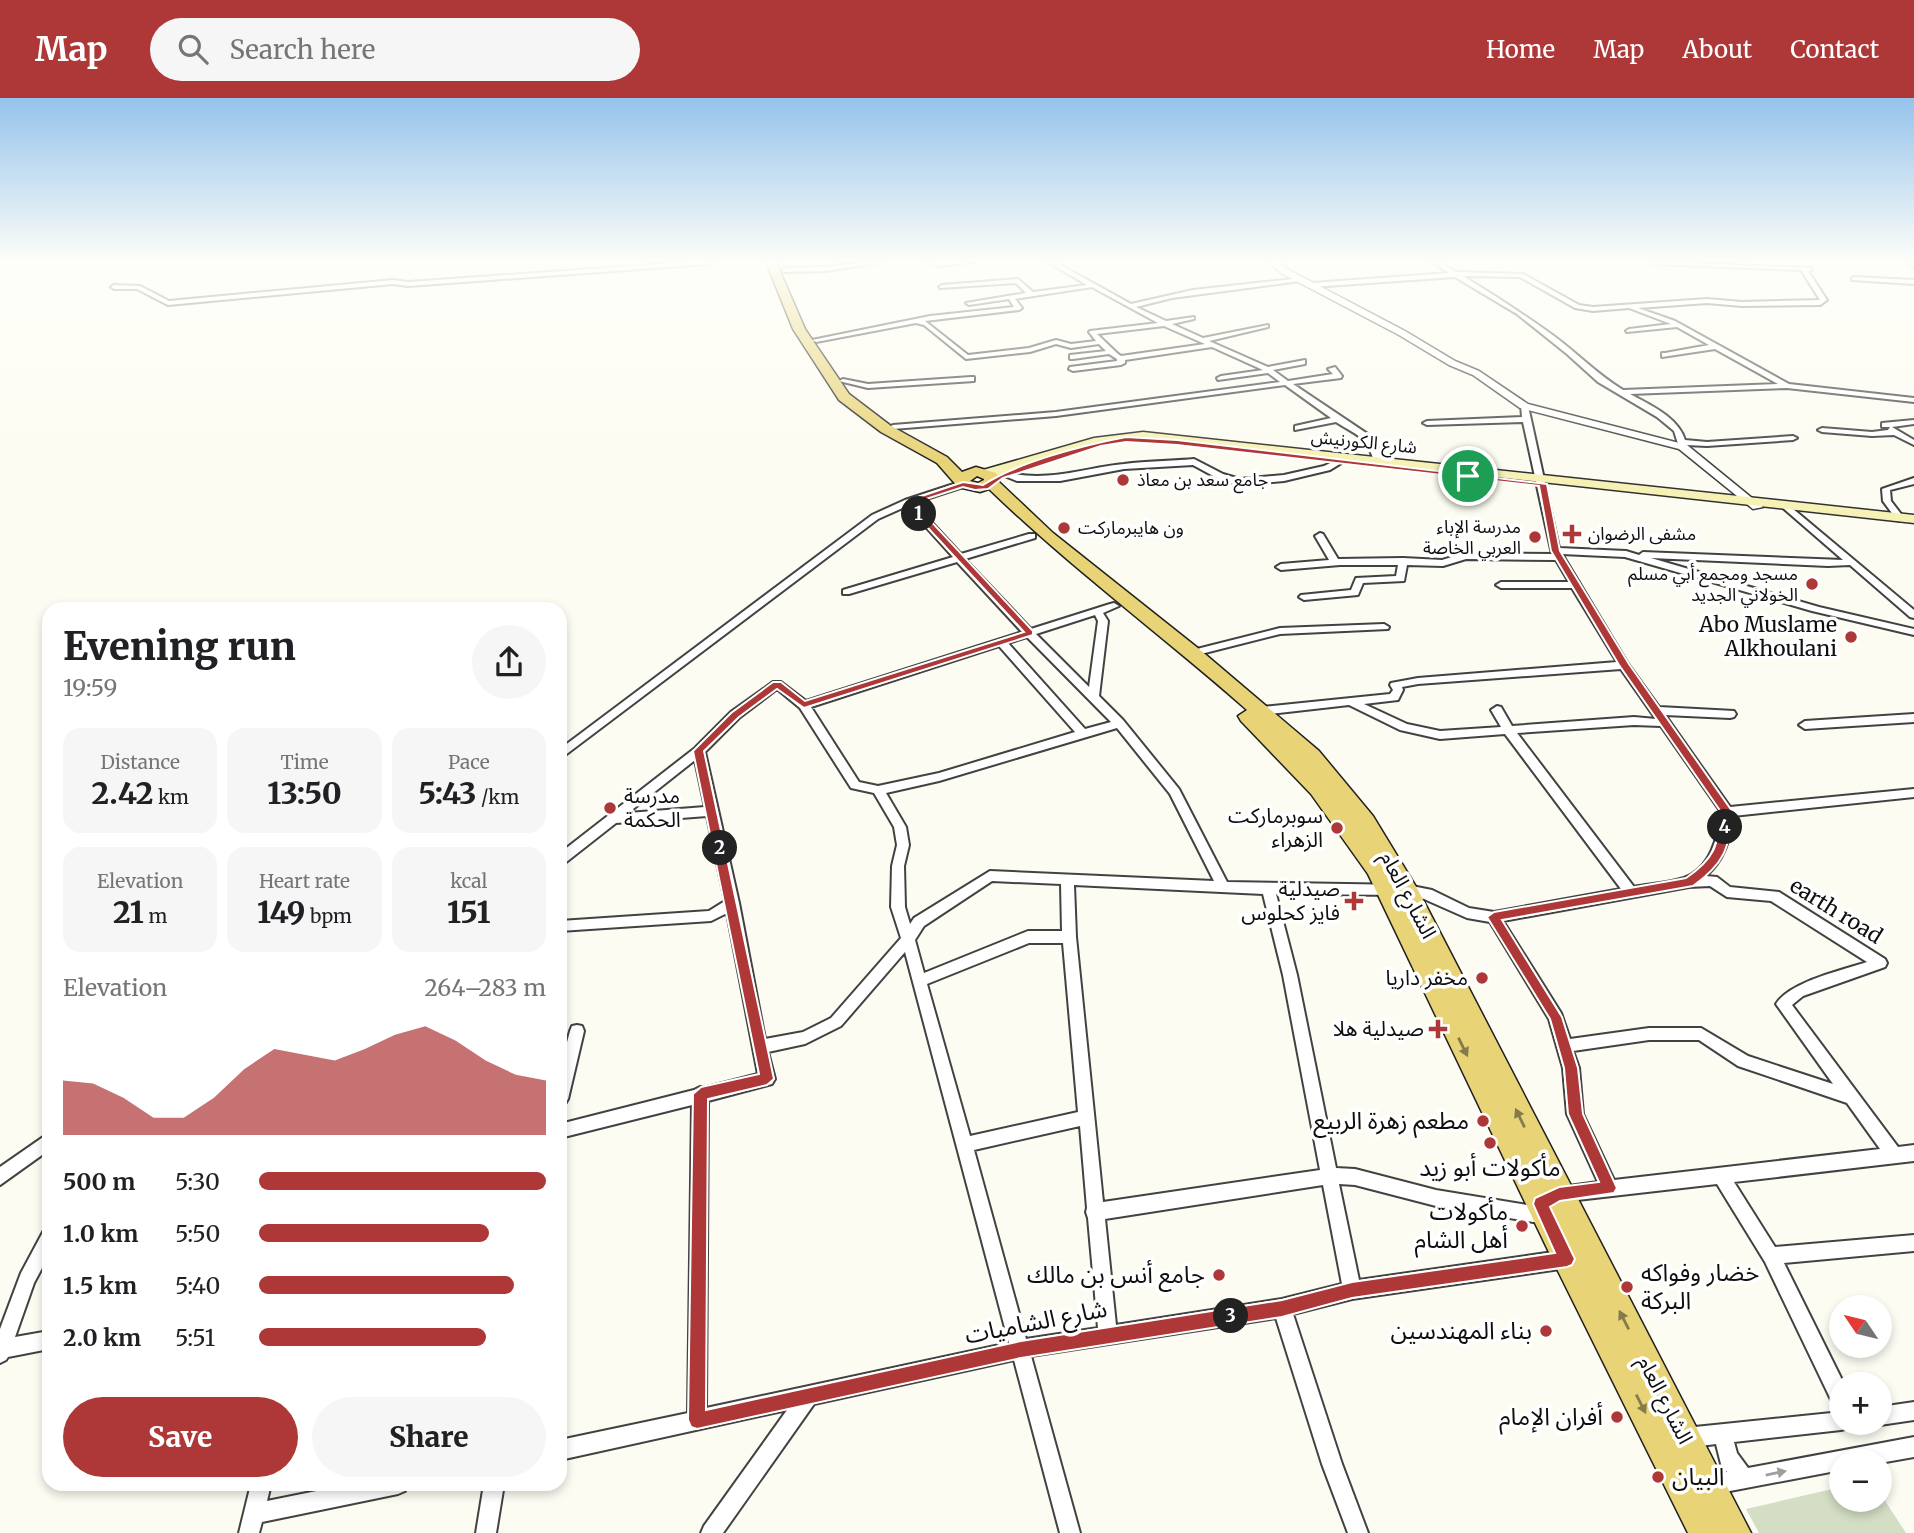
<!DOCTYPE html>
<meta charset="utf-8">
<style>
body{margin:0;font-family:Merriweather,"Noto Sans Arabic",serif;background:#f6f6f6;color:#202124;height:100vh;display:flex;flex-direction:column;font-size:26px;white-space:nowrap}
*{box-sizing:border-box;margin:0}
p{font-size:23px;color:#757577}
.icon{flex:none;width:38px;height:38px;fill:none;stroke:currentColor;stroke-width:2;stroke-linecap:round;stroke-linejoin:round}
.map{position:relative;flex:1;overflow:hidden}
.sheet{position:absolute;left:42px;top:504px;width:525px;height:889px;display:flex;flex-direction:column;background:#fff;border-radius:21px;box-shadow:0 4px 10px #0003}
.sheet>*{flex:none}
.needle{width:46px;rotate:305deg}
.buttons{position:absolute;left:1829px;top:1197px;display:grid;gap:14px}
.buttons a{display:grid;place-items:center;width:63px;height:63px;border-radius:50%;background:#fff;box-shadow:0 4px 10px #0003;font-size:35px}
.pin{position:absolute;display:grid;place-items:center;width:60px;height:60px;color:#fff;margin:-30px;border:4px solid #fff;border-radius:50%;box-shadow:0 2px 7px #0007}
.km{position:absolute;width:35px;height:35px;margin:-18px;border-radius:50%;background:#222;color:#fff;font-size:19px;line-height:35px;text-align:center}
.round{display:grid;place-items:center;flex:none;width:74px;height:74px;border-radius:37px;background:#f6f6f6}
.overview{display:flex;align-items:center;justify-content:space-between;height:119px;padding:0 21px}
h1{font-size:38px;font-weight:800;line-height:52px}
.stats{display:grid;grid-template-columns:repeat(3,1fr);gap:10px;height:119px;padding:7px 21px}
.stats div{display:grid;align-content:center;border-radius:18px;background:#f6f6f6;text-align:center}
.stats b{font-size:30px;font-weight:800}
.stats small{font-size:19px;font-weight:400}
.stats p{font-size:19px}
.chart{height:196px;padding:14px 21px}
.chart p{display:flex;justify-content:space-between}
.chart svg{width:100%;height:126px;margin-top:7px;fill:#ae3737;opacity:.7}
.primary-button{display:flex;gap:14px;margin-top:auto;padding:14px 21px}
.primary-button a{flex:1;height:80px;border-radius:42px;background:#ae3737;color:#fff;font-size:28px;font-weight:800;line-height:80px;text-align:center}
.primary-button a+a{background:#f6f6f6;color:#202124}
ul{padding:0 21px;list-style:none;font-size:23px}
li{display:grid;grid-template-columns:112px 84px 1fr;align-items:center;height:52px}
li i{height:18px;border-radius:9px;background:#ae3737}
header{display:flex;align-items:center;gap:42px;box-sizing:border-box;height:98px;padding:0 35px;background:#ae3737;color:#fff}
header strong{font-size:33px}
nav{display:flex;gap:38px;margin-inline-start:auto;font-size:24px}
.search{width:490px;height:63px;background:#f6f6f6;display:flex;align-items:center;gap:18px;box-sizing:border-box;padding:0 24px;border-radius:38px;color:#757577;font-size:26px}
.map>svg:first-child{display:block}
.cemetery{fill:#d4dec4}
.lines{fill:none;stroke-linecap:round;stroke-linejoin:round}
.minor-casing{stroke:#424242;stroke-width:4}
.tertiary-casing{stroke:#424242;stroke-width:3}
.secondary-casing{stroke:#313131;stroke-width:3}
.primary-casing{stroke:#202020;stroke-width:3}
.minor{fill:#fff;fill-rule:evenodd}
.tertiary{fill:#fff;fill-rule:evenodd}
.secondary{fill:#f6f2b5;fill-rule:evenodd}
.primary{fill:#e8d377;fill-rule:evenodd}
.oneway{fill:#867b48}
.oneway2{fill:#9f9f9f}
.route{fill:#ae3737;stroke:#fff;stroke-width:2;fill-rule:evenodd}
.poi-dot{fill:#ae3737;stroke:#fff;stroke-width:2.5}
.labels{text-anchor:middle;stroke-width:7;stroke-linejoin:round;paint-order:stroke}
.far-street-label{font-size:18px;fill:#0f0f0f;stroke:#fff}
.far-poi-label{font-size:18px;fill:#0f0f0f;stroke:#fff;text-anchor:start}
.poi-label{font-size:21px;fill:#0f0f0f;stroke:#fff;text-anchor:end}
.street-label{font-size:21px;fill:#0f0f0f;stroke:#fff}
.near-poi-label{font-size:24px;fill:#0f0f0f;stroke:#fff;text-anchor:end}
.near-street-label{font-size:24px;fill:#0f0f0f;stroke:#fff}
</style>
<header>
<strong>Map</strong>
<div class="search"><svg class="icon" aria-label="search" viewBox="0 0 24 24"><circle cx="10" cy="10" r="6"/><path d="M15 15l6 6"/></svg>Search here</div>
<nav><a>Home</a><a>Map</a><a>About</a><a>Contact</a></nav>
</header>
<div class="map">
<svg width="1914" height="1435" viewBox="0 0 1914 1435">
<rect width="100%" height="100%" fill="#fdfcf2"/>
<path class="cemetery" d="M1841,1389V1402H1880V1395L1906,1435H1759L1746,1411Z"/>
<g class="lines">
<g class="minor-casing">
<path id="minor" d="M689,164H712L709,166L408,188L393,186L168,207L137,191H114L111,189L114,187L140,188L169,203L393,182L408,184Z
M868,164H882L826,173L784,174L781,172L784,170L826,169Z
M928,164H975L939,168Z
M1048,164H1055L1131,206L1193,192L1302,180L1303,181L1300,183L1172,200L1136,209L1166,223L1194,219V221L1172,226L1203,240L1268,227V229L1209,243L1268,269L1305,262V266L1273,272L1288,283L1333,276L1328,271L1335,269L1342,278L1341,280L1293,286L1372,339L1380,352L1382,364L1375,366C1366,337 1361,340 1336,324L1295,332V328L1331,320L1285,287L1056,318L893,331L889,329L893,327L1056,314L1280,284L1268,275L1218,282L1217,280L1221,278L1263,272L1212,249L1125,262V265L1121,267L1073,273L1069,271L1070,269L1117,263V261L1109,256L1073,261H1070V257L1106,253L1099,246L1071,250L1056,246L1030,254L966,261L924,227L916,225L816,244L812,242L930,218L1014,209L1009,201L969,207L966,205L1026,195L1016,185L940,190L939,189L942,187L1018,181L1033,194L1087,187ZM1092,189L1158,225L1090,233L1089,234L1096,243L1071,246L1056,242L1029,250L968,257L925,223L1019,212L1022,210L1015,201ZM1164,228L1205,246L1121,258L1118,256L1097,236Z
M1432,164H1439L1456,174L1523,176L1579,207L1593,209L1707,201L1742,204L1820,202L1801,172L1653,166L1650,164L1812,170V172L1808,173L1827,202L1820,207L1742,208L1707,205L1638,210L1675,223L1789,286L1914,300V304L1787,290L1630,296C1650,307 1678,319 1685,342L1707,344L1793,338L1797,340L1793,342L1707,348L1686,347V351H1683L1679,349L1674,333L1657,319L1598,284L1567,256L1517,216L1455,179L1312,189L1309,187L1312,185L1449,175ZM1463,178L1520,179L1575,210L1593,213L1629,210L1671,226L1629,231L1626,233L1627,234L1677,229L1709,247L1665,255H1662V259L1715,251L1778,286L1623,292C1600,278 1583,261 1563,245C1530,220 1497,199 1463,178Z
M1854,179L1914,182V186L1852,182V180Z
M971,279H974V283L868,290L839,283L843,281L868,286Z
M1521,306L1528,308L1559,450L1626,453L1639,457L1643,454L1843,462L1783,410L1782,408L1786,405L1914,512V520L1910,519L1850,467L1828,468L1651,460L1819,509L1914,531V537L1812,513L1625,459L1562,456L1628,566L1659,609L1734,613L1736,616L1734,619L1730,620L1665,617L1730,709L1914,691V699L1733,718C1730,742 1724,762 1706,778L1717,779L1730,789L1779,794L1885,861L1887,865L1885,869L1803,898L1792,907L1898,1049L1914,1047V1063L1734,1084L1775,1149L1914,1137V1153L1784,1165L1844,1286H1841V1310L1834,1308L1765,1164L1717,1086L1560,1104L1554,1102L1552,1096L1554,1090L1598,1084L1567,1016L1563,970L1549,921L1490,824L1467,820L1424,801L1407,797L1276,796L1297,877L1336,1070L1355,1071L1436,1092L1546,1110L1552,1112L1554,1118L1552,1124L1546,1126L1436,1108L1355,1087L1339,1086L1359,1182L1567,1152L1573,1155L1576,1161L1573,1167L1567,1170L1352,1201L1293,1216L1342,1366L1368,1435H1348L1322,1366L1276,1220L1031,1258L1080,1435H1060L1014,1262L814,1306L723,1435H701L704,1428L787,1312L560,1362V1342L688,1315L692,1007L560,1040V1026L694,992L700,989L703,990L758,976L727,815L711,823L560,833V823L709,813L725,803L707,718L616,725L565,765L560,767V755L695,650L731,614L773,584H781L806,603L1022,534L957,464L849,496H843V492L953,459L907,408L878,421L560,661V651L872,417L905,402L963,383L967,386L966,388L914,405L961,456L1029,436H1035V440L965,461L1031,531L1110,506L1114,505L1119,508L1103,515L1108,523L1099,598L1123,622L1179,691L1227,784L1407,787L1432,792L1469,810L1494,814L1621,791L1505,636L1440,641L1400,632L1349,607L1262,617L1256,613L1262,609L1390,596L1393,592L1390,587L1391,585L1418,580L1617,564L1572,490H1501L1496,487L1501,484H1569L1556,462L1466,461L1443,468L1407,467L1404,483L1363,485L1358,497L1304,502L1299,499L1301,497L1351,492L1356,480L1396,478L1398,467H1340L1281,472L1276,469L1281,466L1329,462L1315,438L1320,435L1323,436L1338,461L1403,460L1442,462L1465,455L1552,456L1523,324L1427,327L1423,325L1427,323L1522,319ZM1095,517L1098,523L1089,589L1036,536ZM1027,539L1111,624L1085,631L1008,545ZM999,548L1075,634L939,675L878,688L859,684L811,609ZM1621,571L1656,621L1634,619L1512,628L1501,609L1497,608L1491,612L1501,629L1440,633L1407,626L1364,606L1398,602L1403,592L1402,589L1418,586ZM777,591L800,610L851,690L874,695L894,729L897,747L892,768L891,809L901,840L831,920L803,934L765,941L739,805L705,654L739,620ZM1634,627L1661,628L1721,714C1718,739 1711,770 1684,780C1669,785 1650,786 1634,789L1517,635ZM1117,630L1170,696L1214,783L990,773L914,820L910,826L905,809L904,768L909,747L906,729L886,695L939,683ZM695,662L705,709L628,715ZM992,783L1061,786L1062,833H1028L924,875L915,842L924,828ZM1074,787L1263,796L1283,877L1320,1072L1103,1104L1076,839ZM1710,788L1727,799L1771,803L1867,864C1843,872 1789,884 1776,906L1833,986L1748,958L1701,930H1649L1570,941L1561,915L1503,823L1689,789ZM1029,845H1063L1078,1014L970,1038L927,886ZM905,854L1009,1245L706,1310L708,1003L772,986L775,981L768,954L805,946L841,928ZM1649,942H1699L1738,968L1847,1005L1880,1051L1614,1082L1583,1016L1579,970L1573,953ZM1080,1028L1087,1110L1086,1114L1088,1120L1098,1230L1026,1241L974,1052ZM1323,1087L1342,1186L1282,1201L1116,1227L1105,1121Z
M1914,322V326L1892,329L1914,342V347L1894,337L1872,338L1822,334L1818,332L1822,330L1872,334L1888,332L1890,329H1882V325Z
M1194,361L1223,376L1240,381L1284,377L1324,368L1339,361L1343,364L1330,372L1284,383L1240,387L1217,380L1193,367L1124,371L1060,383H1017L1002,377L1006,374C1046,385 1084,370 1124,366C1147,363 1171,363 1194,361Z
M1914,380V386L1890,392L1891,403L1904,420L1900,423L1897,422L1883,403L1882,391Z
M1384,526L1389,529L1388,531L1280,536L1193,558L1188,555L1189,553L1280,530Z
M1914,616V624L1805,631L1799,627L1805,623Z
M577,927L582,928L584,933L568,1001L565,1006L560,1008V971L570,933L572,928Z
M49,1035V1052L0,1087V1069Z
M49,1132V1157L34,1185L15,1239L49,1233V1251L8,1259L6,1262L0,1265V1231L21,1175L43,1134Z
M1914,1304V1322L1880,1327L1874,1325H1880V1309Z
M1841,1314V1325H1850L1848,1330L1841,1332L1734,1344L1737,1355L1748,1370L1914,1339V1359L1880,1365V1363H1841V1372L1709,1397L1702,1394L1699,1387L1702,1380L1727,1374L1721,1366L1716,1346L1685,1350L1678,1347L1675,1340L1678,1333L1685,1330Z
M251,1386H271L267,1403L351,1386H408L405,1393L398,1396L262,1424L259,1435H239Z
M484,1386H504L496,1435H476Z"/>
</g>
<g class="tertiary-casing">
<path id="tertiary" d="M1269,164H1277L1287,171L1405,233L1455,263L1479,273L1528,306L1687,347L1763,409L1753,411L1679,351L1520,310L1473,277L1449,267L1399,237L1281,175Z"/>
</g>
<g class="secondary-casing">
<path id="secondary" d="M1906,164H1914V170Z
M1143,334L1914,417V425L1143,340L1095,346L993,379L976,374L1094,340Z"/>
</g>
<g class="primary-casing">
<path id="primary" d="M766,164H776L805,231L849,296L891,328L947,359L962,374L976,369L996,375L999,384L1053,435L1199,551L1319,653L1373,718L1418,792L1751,1435H1688L1557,1171L1368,776L1311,696L1241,623L1238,618L1247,612C1162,537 1071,470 989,391L980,394L958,389L937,365L881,334L839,302L793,231ZM977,378L984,381V382L978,385L970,383Z"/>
</g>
<use href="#minor" class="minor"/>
<use href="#tertiary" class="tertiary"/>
<use href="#secondary" class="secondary"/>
<use href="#primary" class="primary"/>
</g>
<defs><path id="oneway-solid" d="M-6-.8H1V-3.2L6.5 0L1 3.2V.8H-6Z" transform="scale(1.75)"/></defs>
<g class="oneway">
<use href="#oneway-solid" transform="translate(1463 949) rotate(64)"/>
<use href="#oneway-solid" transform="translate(1520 1020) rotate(-116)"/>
<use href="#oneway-solid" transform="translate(1624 1222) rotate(-117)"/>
<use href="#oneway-solid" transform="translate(1641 1306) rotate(63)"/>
</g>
<use class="oneway2" href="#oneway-solid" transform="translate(1776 1375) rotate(-11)"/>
<linearGradient id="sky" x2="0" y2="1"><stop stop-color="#96c3eb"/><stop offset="0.45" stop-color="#fefef9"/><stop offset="1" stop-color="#fefef9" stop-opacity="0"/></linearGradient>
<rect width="1914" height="364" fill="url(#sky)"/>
<path class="route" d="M1126,339L1177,342L1547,386L1560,453L1629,566L1732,713C1730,750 1724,766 1693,788L1502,822L1562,919L1578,970L1583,1016L1617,1090L1614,1095L1560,1103L1550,1109L1575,1161L1572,1167L1567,1169L1352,1200L1282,1219L1021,1260L697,1331L691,1329L688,1322L693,996L701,989L759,976L693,653L731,615L773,584H781L805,603L1024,534L904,404L963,384L983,387C1018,364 1084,347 1126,339ZM1126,344L1177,347L1539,388L1551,453L1619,567L1721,714C1718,748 1715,760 1686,780L1494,814L1487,819L1550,921L1564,970L1568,1016L1599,1084L1559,1089L1535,1100L1533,1106L1555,1155L1352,1184L1282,1202L1021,1243L706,1312L708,1001L767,987L774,981L704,653L739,619L777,591L804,610L1033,537V533L914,405L963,389L975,392L988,391L1003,380L1019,375L1101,348Z"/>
<g class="poi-dot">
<circle cx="1123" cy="382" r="7"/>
<circle cx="1064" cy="430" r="7"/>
<path d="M1568.5 425.5h7v7h7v7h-7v7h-7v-7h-7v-7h7z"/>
<circle cx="1535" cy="439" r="7"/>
<circle cx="1812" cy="486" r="7"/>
<circle cx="1851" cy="539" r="7"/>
<circle cx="610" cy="710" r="7"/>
<circle cx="1337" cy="730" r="7"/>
<path d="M1350.5 792.5h7v7h7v7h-7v7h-7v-7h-7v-7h7z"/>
<circle cx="1482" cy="880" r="7"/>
<path d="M1434.5 920.5h7v7h7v7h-7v7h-7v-7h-7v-7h7z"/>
<circle cx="1483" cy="1023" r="7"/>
<circle cx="1490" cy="1045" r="7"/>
<circle cx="1522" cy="1128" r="7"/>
<circle cx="1219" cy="1177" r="7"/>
<circle cx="1627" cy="1189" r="7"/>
<circle cx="1546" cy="1233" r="7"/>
<circle cx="1617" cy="1319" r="7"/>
<circle cx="1658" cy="1379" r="7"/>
</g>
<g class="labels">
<g class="far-street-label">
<text transform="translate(1364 344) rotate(6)" y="6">شارع الكورنيش</text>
</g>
<g class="far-poi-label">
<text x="1137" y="388">جامع سعد بن معاذ</text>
<text x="1521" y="435" text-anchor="end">مدرسة الإباء<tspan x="1521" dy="21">العربي الخاصة</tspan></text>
<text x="1078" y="436">ون هايبرماركت</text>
<text x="1588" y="442">مشفى الرضوان</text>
<text x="1798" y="482" text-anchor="end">مسجد ومجمع أبي مسلم<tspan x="1798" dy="21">الخولاني الجديد</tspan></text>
</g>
<g class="poi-label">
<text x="1837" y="534">Abo Muslame<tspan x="1837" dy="24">Alkhoulani</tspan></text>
<text x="624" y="705" text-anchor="start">مدرسة<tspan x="624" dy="24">الحكمة</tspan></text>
<text x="1323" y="725">سوبرماركت<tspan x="1323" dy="24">الزهراء</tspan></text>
<text x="1340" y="798">صيدلية<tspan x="1340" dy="24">فايز كحلوس</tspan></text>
<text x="1468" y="887">مخفر داريا</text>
<text x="1424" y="938">صيدلية هلا</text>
</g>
<g class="street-label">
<text transform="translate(1408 797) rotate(62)" y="7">الشارع العام</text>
<text transform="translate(1836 813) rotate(32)" y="7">earth road</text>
<text transform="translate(1665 1302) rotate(63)" y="7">الشارع العام</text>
</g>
<g class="near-poi-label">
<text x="1469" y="1031">مطعم زهرة الربيع</text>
<text x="1490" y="1078" text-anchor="middle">مأكولات أبو زيد</text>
<text x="1508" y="1122">مأكولات<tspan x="1508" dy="28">أهل الشام</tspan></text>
<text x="1641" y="1183" text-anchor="start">خضار وفواكه<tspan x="1641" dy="28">البركة</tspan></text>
<text x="1205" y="1185">جامع أنس بن مالك</text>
<text x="1532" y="1241">بناء المهندسين</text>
<text x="1603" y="1327">أفران الإمام</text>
<text x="1672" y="1387" text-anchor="start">البيان</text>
</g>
<g class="near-street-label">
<text transform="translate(1036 1224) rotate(-11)" y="8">شارع الشاميات</text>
</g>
</g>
</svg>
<div class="buttons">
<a><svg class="needle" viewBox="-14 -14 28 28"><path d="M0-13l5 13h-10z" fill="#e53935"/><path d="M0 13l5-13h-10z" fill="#757577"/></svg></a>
<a>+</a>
<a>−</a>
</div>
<div class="pin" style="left:1468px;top:378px;background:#1e9e55"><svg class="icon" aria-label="arrive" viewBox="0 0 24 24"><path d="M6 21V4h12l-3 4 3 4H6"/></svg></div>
<b class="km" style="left:919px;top:416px">1</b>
<b class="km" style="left:720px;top:750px">2</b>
<b class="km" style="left:1231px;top:1218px">3</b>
<b class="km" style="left:1725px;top:729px">4</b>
<section class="sheet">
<div class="overview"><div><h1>Evening run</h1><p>19:59</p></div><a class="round"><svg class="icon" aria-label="share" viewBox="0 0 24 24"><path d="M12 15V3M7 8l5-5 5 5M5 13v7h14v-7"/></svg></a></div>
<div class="stats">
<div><p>Distance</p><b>2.42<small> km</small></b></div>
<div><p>Time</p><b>13:50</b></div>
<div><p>Pace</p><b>5:43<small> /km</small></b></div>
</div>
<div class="stats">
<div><p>Elevation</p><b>21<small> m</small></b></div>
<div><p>Heart rate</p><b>149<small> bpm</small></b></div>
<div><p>kcal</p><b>151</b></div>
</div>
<div class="chart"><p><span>Elevation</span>264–283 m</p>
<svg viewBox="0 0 160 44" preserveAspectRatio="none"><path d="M0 44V25L10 26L20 31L30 38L40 38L50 31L60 21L70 14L80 16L90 18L100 14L110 9L120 6L130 11L140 18L150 23L160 25V44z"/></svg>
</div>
<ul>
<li><b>500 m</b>5:30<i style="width:100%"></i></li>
<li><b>1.0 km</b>5:50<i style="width:80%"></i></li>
<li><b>1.5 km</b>5:40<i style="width:89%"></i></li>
<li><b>2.0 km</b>5:51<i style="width:79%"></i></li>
</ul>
<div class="primary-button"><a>Save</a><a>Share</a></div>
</section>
</div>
